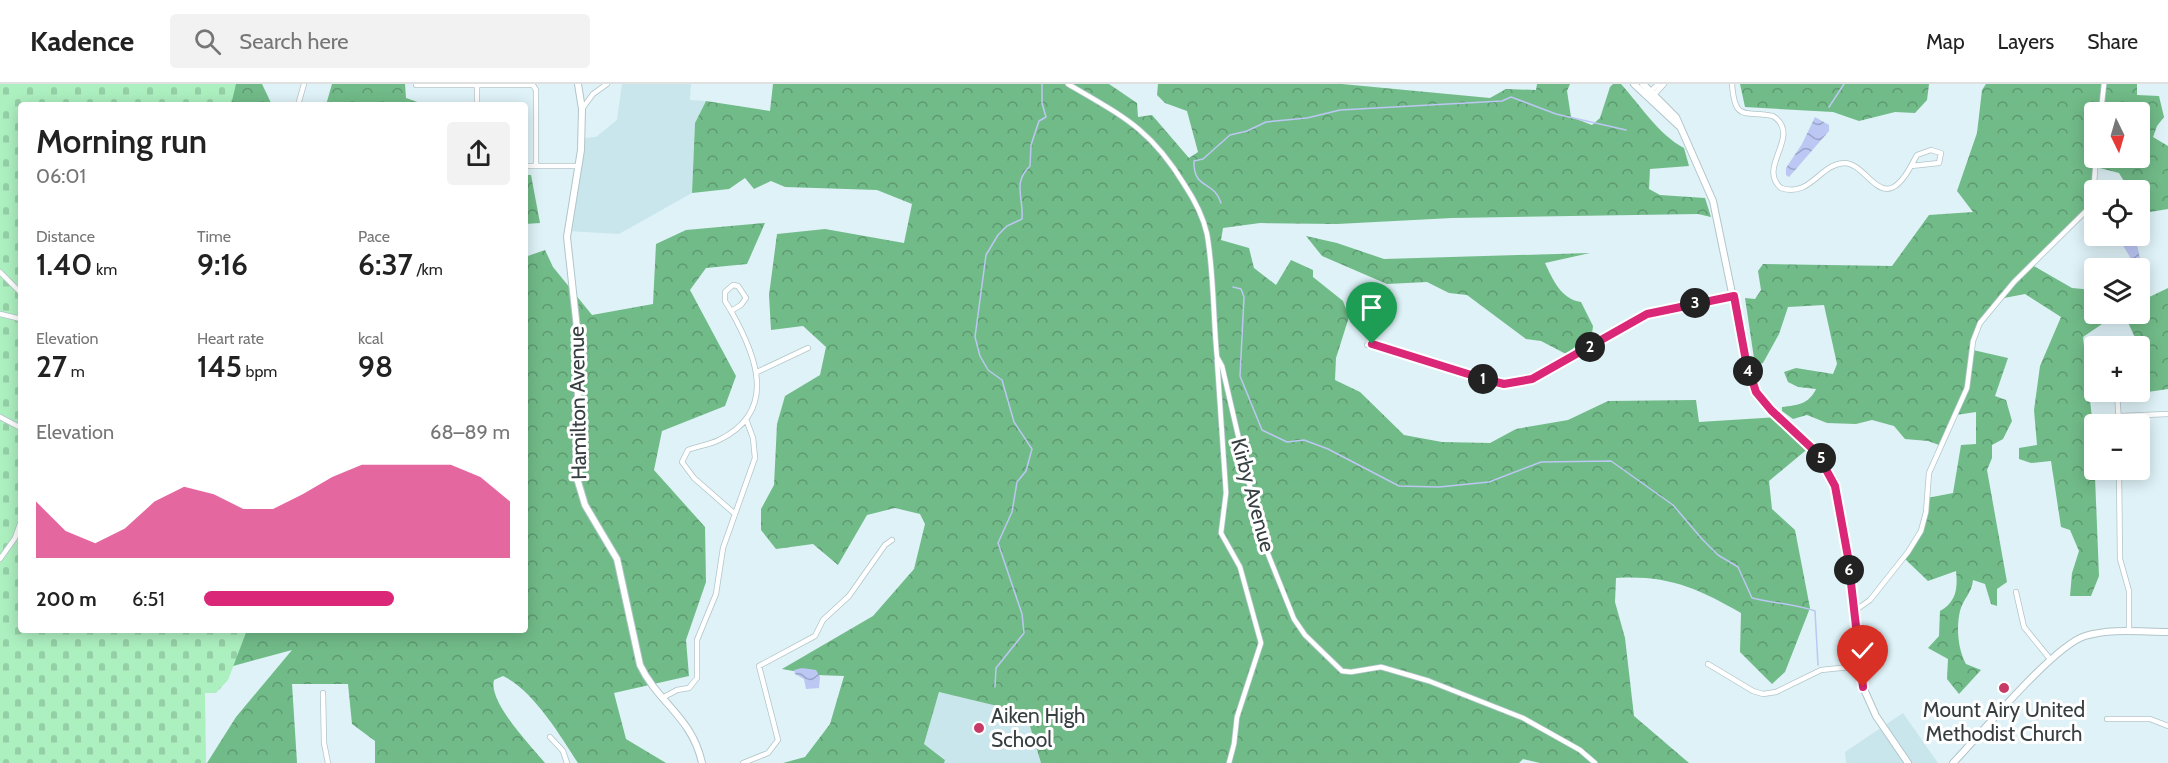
<!DOCTYPE html>
<meta charset="utf-8">
<style>
body{margin:0;font-family:Cabin,sans-serif;background:#f2f2f2;color:#222;height:100vh;display:flex;flex-direction:column;font-size:22px;white-space:nowrap}
*{box-sizing:border-box;margin:0}
p{font-size:20px;color:#767676}
.icon{flex:none;width:33px;height:33px;fill:none;stroke:currentColor;stroke-width:2;stroke-linecap:round;stroke-linejoin:round}
.map{position:relative;flex:1;overflow:hidden}
.side{position:absolute;left:18px;top:18px;width:510px;height:531px;display:flex;flex-direction:column;background:#fff;border-radius:6px;box-shadow:0 3px 15px #0003}
.side>*{flex:none}
.needle{width:39px;rotate:175deg}
.fabs{position:absolute;left:2084px;top:18px;display:grid;gap:12px}
.fabs a{display:grid;place-items:center;width:66px;height:66px;border-radius:6px;background:#fff;box-shadow:0 3px 15px #0003;font-size:30px}
.pin{position:absolute;display:grid;place-items:center;width:51px;height:51px;color:#fff;margin:-62px -26px;border-radius:50% 50% 50% 0;rotate:-45deg;box-shadow:0 0 6px #0007}
.pin .icon{rotate:45deg}
.km{position:absolute;width:30px;height:30px;margin:-15px;border-radius:50%;background:#222;color:#fff;font-size:16px;line-height:30px;text-align:center}
.round{display:grid;place-items:center;flex:none;width:63px;height:63px;border-radius:6px;background:#f2f2f2}
.headline{display:flex;align-items:center;justify-content:space-between;height:102px;padding:0 18px}
h1{font-size:33px;font-weight:600;line-height:45px}
.metrics{display:grid;grid-template-columns:repeat(3,1fr);gap:9px;height:102px;padding:6px 18px}
.metrics div{display:grid;align-content:center}
.metrics b{font-size:30px;font-weight:600}
.metrics small{font-size:16px;font-weight:400}
.metrics p{font-size:16px}
.chart{height:168px;padding:12px 18px}
.chart p{display:flex;justify-content:space-between}
.chart svg{width:100%;height:108px;margin-top:6px;fill:#db2777;opacity:.7}
ul{padding:0 18px;list-style:none;font-size:20px}
li{display:grid;grid-template-columns:96px 72px 1fr;align-items:center;height:45px}
li i{height:15px;border-radius:8px;background:#db2777}
header{display:flex;align-items:center;gap:36px;box-sizing:border-box;height:84px;padding:0 30px;background:#fff;border-bottom:2px solid #e0e0e0}
header strong{font-size:28px}
nav{display:flex;gap:33px;margin-inline-start:auto;font-size:21px}
.search{width:420px;height:54px;background:#f2f2f2;display:flex;align-items:center;gap:15px;box-sizing:border-box;padding:0 21px;border-radius:6px;color:#767676;font-size:22px}
.map>svg:first-child{display:block}
.built{fill:#c9e6ed}
.forest{fill:url(#forest-crowns);fill-rule:evenodd}
.cemetery{fill:url(#cemetery-stones)}
.water{fill:url(#water-waves)}
.lines{fill:none;stroke-linecap:round;stroke-linejoin:round}
.stream{stroke:#bcc7f4;stroke-width:1.5}
.minor-casing{stroke:#b2c5ca;stroke-width:6}
.major-casing{stroke:#b2c5ca;stroke-width:8}
.minor{stroke:#fff;stroke-width:4.5}
.major{stroke:#fff;stroke-width:6}
.route-casing{stroke:#fff;stroke-width:12}
.route{stroke:#db2777;stroke-width:8}
.poi-dot{fill:#c83a66;stroke:#fff;stroke-width:2}
.labels{text-anchor:middle;stroke-width:6;stroke-linejoin:round;paint-order:stroke}
.street-label{font-size:21px;fill:#373f41;stroke:#fff}
.poi-label{font-size:21px;fill:#373f41;stroke:#fff}
</style>
<header>
<strong>Kadence</strong>
<div class="search"><svg class="icon" aria-label="search" viewBox="0 0 24 24"><circle cx="10" cy="10" r="6"/><path d="M15 15l6 6"/></svg>Search here</div>
<nav><a>Map</a><a>Layers</a><a>Share</a></nav>
</header>
<div class="map">
<svg width="2168" height="679" viewBox="0 0 2168 679">
<defs>
<pattern id="forest-crowns" width="20" height="18" patternUnits="userSpaceOnUse" patternTransform="scale(1.5)"><rect width="20" height="18" fill="#71bb88"/><path d="M2 6a3 3 0 1 1 6 0M12 15a3 3 0 1 1 6 0" fill="none" stroke="#5e9971"/></pattern>
<pattern id="cemetery-stones" width="16" height="16" patternUnits="userSpaceOnUse" patternTransform="scale(1.5)"><rect width="16" height="16" fill="#adf0c0"/><path d="M2 7V4a2 2 0 0 1 4 0v3zM10 15v-3a2 2 0 0 1 4 0v3z" fill="#95cfa6"/></pattern>
<pattern id="water-waves" width="16" height="10" patternUnits="userSpaceOnUse" patternTransform="scale(1.5)"><rect width="16" height="10" fill="#bcc7f4"/><path d="M0 5q4-4 8 0t8 0" fill="none" stroke="#9aa3c7"/></pattern>
</defs>
<rect width="100%" height="100%" fill="#def2f7"/>
<path class="built" d="M622,0H691L690,16L706,17L695,39L692,109L619,150L567,147L582,54L596,53L617,36Z
M939,608L1026,629L1041,679H944L945,675L924,660Z
M1903,629L1938,679H1846L1845,668Z"/>
<path class="forest" d="M141,0H262L272,21H138Z
M332,0H405L406,14L426,21H326Z
M773,0H1109L1137,19L1138,33L1152,31L1189,74L1198,68L1187,27L1165,19L1157,11L1158,0H1342L1490,14L1506,5L1536,6L1537,0H1570L1567,7L1571,33L1592,41L1600,34L1610,3L1613,0H1621C1641,22 1658,50 1684,64L1689,82L1650,85L1649,105L1660,111L1705,114L1711,133L1698,130L1452,134L1337,140L1260,139L1223,144L1221,156L1249,164L1254,184L1276,201L1291,176L1313,186V193L1343,217L1349,233L1336,274L1335,296L1360,308L1404,351L1442,358L1490,359L1516,345L1568,336L1608,317L1696,316L1699,338L1779,333L1811,362L1769,397L1772,425L1795,446L1810,524L1785,588L1772,600L1740,568L1741,529C1697,504 1668,491 1616,494L1615,518L1625,554L1634,632L1689,679H1540L1523,675L1519,679H1041L1026,629L939,608L924,660L945,676L944,679H783L805,673L830,640L844,592L816,591L782,585L873,532L914,485L925,440L920,430L895,424L867,431L838,481L813,460L776,465L761,446V425L774,401L777,340L785,312L820,291L826,263L803,242L771,246L769,211L777,150L825,145L904,159L912,120L877,106L785,103L771,97L754,105L745,94L729,105L692,109L695,39L706,17L770,27Z
M1740,0H1929L1927,16L1915,29L1895,28L1859,37L1833,28L1745,23Z
M1986,0H2137V11L2159,12L2164,33L2157,42L2153,53L2168,62V125L2150,128L2148,109L2116,106L2125,99L2119,89L2096,83L2091,120L2032,181L2072,204L2094,206V230H2111L2105,238L2083,253L2093,343L2099,492L2091,512H2070L2072,489L2079,467L2070,446L2061,443L2051,377L2031,379L2019,375V364L2037,361L2034,326L2040,282L2061,233L2025,210L1999,215L1980,239L1973,266L2008,274L1995,312L2006,316L2012,337L2003,355L1992,361V374L1987,386L2007,498L1997,505V522L1991,520L1985,500L1973,496C1972,509 1963,515 1960,527C1956,544 1958,565 1966,580L1981,586L1959,610L1947,595L1948,575L1928,564L1939,552L1940,527C1956,518 1958,505 1956,487L1928,497L1904,474L1921,447L1927,414L1953,409L1961,361L1976,360V328L1956,331L1942,362L1928,357L1905,355L1894,342L1872,336L1856,340L1827,339L1807,331L1793,335L1782,327V323C1798,321 1809,320 1816,305L1798,303L1788,298L1784,288L1796,284L1833,290L1837,280L1824,221L1788,223L1779,250L1763,279L1755,281L1745,214L1755,215L1761,206L1758,187L1763,180L1892,182L1929,131L1973,128L1957,107L1977,49L1982,6ZM2094,28H2139V74H2094Z
M525,91H531L540,139L525,140Z
M765,139L747,180L706,184L690,206L736,292L725,322L662,347L654,386L705,443L706,498L686,556L689,592L614,609L626,655L666,679H578C560,651 533,606 503,592L494,596C488,618 531,662 545,679H375V657L352,640L348,600H292L297,679H207L236,633L292,566L222,585L0,679V238L21,546H525V173L545,166L553,183L592,231L653,220L656,160L686,146Z
M1306,152L1337,159L1384,175L1590,169L1545,179C1553,196 1561,215 1581,218L1593,242L1592,250L1566,270L1541,257L1526,255L1467,211L1449,209L1427,198L1387,200L1322,172Z
M2168,204V305L2141,309L2139,262L2124,230H2139V218Z"/>
<path class="cemetery" d="M0,0H236L231,21H21V546H247L228,596L216,609H205L206,679H0Z"/>
<path class="water" d="M1815,33L1829,41V47L1789,93L1786,91V84L1802,60Z
M2122,152H2135L2140,174L2134,184L2126,180L2130,173L2122,160Z
M802,584L816,586L820,593L819,604L806,605L804,595L795,590L794,586Z"/>
<g class="lines">
<path class="stream" d="M1829,23L1844,0
M1221,119C1214,96 1193,106 1194,77L1203,75L1230,51L1247,47L1266,38L1307,34L1340,26L1502,17L1511,13L1556,30L1626,46
M1233,203L1241,205L1244,213L1240,292L1262,346L1287,358L1304,356L1328,365L1399,402L1439,403L1489,398L1541,378L1611,377L1673,421L1702,455L1718,471L1738,483L1752,514C1773,519 1794,520 1815,527L1818,581
M995,603L996,584L1024,549L1022,530L998,459L1012,428L1017,398L1026,387L1032,365L1014,338L1002,296L988,286L980,272L975,253L986,171L998,151L1007,142L1022,135C1024,114 1012,99 1030,82L1031,61L1039,37L1046,33L1042,19V0"/>
<g class="minor-casing">
<path id="minor" d="M1068,0C1122,32 1150,44 1184,100C1194,115 1203,132 1207,150C1214,190 1213,232 1217,273L1222,282L1262,455L1294,535L1305,551L1342,587L1351,588L1381,583L1429,597L1523,634L1580,666L1595,679
M1732,0C1735,39 1745,26 1773,32C1803,52 1756,83 1781,104C1810,114 1820,80 1844,79C1869,79 1882,135 1911,82
M416,1H533L536,6V82
M477,1V21
M1649,9L1658,0
M1653,12L1664,0
M298,21L304,0
M582,25L593,10L607,0
M2101,28L2104,0
M1931,66L1941,69L1939,79L1911,82L1917,71Z
M525,82H579
M0,188L21,209
M731,227L725,217V208L733,201L738,202L746,214L741,221L731,227C756,271 779,327 719,356C709,361 698,362 688,366L682,378L694,394L735,430
M0,230L21,235
M1367,261L1373,260L1504,300L1532,295L1647,230L1734,212
M1217,276L1226,409L1221,449L1240,483L1261,559L1237,633L1234,660L1229,679
M757,288L808,264
M2117,308L2119,340
M2119,332L2168,330
M0,333L21,344
M2119,386L2120,475L2129,507V548
M0,475L15,454L21,437
M2016,508L2024,543L2050,575
M1853,528L1870,516L1908,468L1921,447L1926,428L1929,389L1967,304L1973,257L1980,239L2014,198L2088,125L2093,112L2096,74
M1708,580L1753,607L1763,610L1776,608L1821,586L1860,582
M323,609L324,659L328,679
M664,613L677,606L689,604L697,594V556L716,510L723,464L755,374L753,354L746,335
M2107,635H2150L2168,642
M550,653L563,667L567,679
M743,679L768,669L778,656L759,582L815,552L823,536L849,512L885,461L892,456"/>
</g>
<g class="major-casing">
<path id="major" d="M578,0L582,25L581,66L567,153L579,263L576,391L585,421L617,475L640,581C658,619 692,633 702,679
M1634,0L1679,42
M1643,0L1676,33L1713,117L1746,277L1756,307L1771,325L1817,369L1832,394L1848,473L1863,603L1876,632L1908,679
M1953,679C1980,651 2053,562 2085,552C2111,544 2142,548 2168,548"/>
</g>
<use href="#minor" class="minor"/>
<use href="#major" class="major"/>
</g>
<g class="lines">
<g class="route-casing">
<path id="route" d="M1372,260L1484,295L1504,300L1532,295L1647,230L1734,212L1746,277L1756,308L1771,326L1817,369L1835,402L1848,473L1863,603"/>
</g>
<use href="#route" class="route"/>
</g>
<g class="poi-dot">
<circle cx="2004" cy="604" r="6"/>
<circle cx="979" cy="644" r="6"/>
</g>
<g class="labels">
<g class="street-label">
<text transform="translate(578 319) rotate(-91)" y="7">Hamilton Avenue</text>
<text transform="translate(1253 411) rotate(75)" y="7">Kirby Avenue</text>
</g>
<g class="poi-label">
<text x="2004" y="633">Mount Airy United<tspan x="2004" dy="24">Methodist Church</tspan></text>
<text x="991" y="639" text-anchor="start">Aiken High<tspan x="991" dy="24">School</tspan></text>
</g>
</g>
</svg>
<div class="fabs">
<a><svg class="needle" viewBox="-14 -14 28 28"><path d="M0-13l5 13h-10z" fill="#e53935"/><path d="M0 13l5-13h-10z" fill="#767676"/></svg></a>
<a><svg class="icon" aria-label="locate" viewBox="0 0 24 24"><circle cx="12" cy="12" r="6"/><path d="M12 2v4M12 18v4M2 12h4M18 12h4"/></svg></a>
<a><svg class="icon" aria-label="layers" viewBox="0 0 24 24"><path d="M12 4l9 5-9 5-9-5zM3 14l9 5 9-5"/></svg></a>
<a>+</a>
<a>−</a>
</div>
<div class="pin" style="left:1372px;top:260px;background:#1e9e55"><svg class="icon" aria-label="arrive" viewBox="0 0 24 24"><path d="M6 21V4h12l-3 4 3 4H6"/></svg></div>
<div class="pin" style="left:1863px;top:603px;background:#d93025"><svg class="icon" aria-label="check" viewBox="0 0 24 24"><path d="M5 12l5 5 9-10"/></svg></div>
<b class="km" style="left:1483px;top:295px">1</b>
<b class="km" style="left:1590px;top:263px">2</b>
<b class="km" style="left:1695px;top:219px">3</b>
<b class="km" style="left:1748px;top:287px">4</b>
<b class="km" style="left:1821px;top:374px">5</b>
<b class="km" style="left:1849px;top:486px">6</b>
<section class="side">
<div class="headline"><div><h1>Morning run</h1><p>06:01</p></div><a class="round"><svg class="icon" aria-label="share" viewBox="0 0 24 24"><path d="M12 15V3M7 8l5-5 5 5M5 13v7h14v-7"/></svg></a></div>
<div class="metrics">
<div><p>Distance</p><b>1.40<small> km</small></b></div>
<div><p>Time</p><b>9:16</b></div>
<div><p>Pace</p><b>6:37<small> /km</small></b></div>
</div>
<div class="metrics">
<div><p>Elevation</p><b>27<small> m</small></b></div>
<div><p>Heart rate</p><b>145<small> bpm</small></b></div>
<div><p>kcal</p><b>98</b></div>
</div>
<div class="chart"><p><span>Elevation</span>68–89 m</p>
<svg viewBox="0 0 160 44" preserveAspectRatio="none"><path d="M0 44V21L10 33L20 38L30 32L40 21L50 15L60 18L70 24L80 24L90 18L100 11L110 6L120 6L130 6L140 6L150 11L160 21V44z"/></svg>
</div>
<ul>
<li><b>200 m</b>6:51<i style="width:62%"></i></li>
</ul>
</section>
</div>
